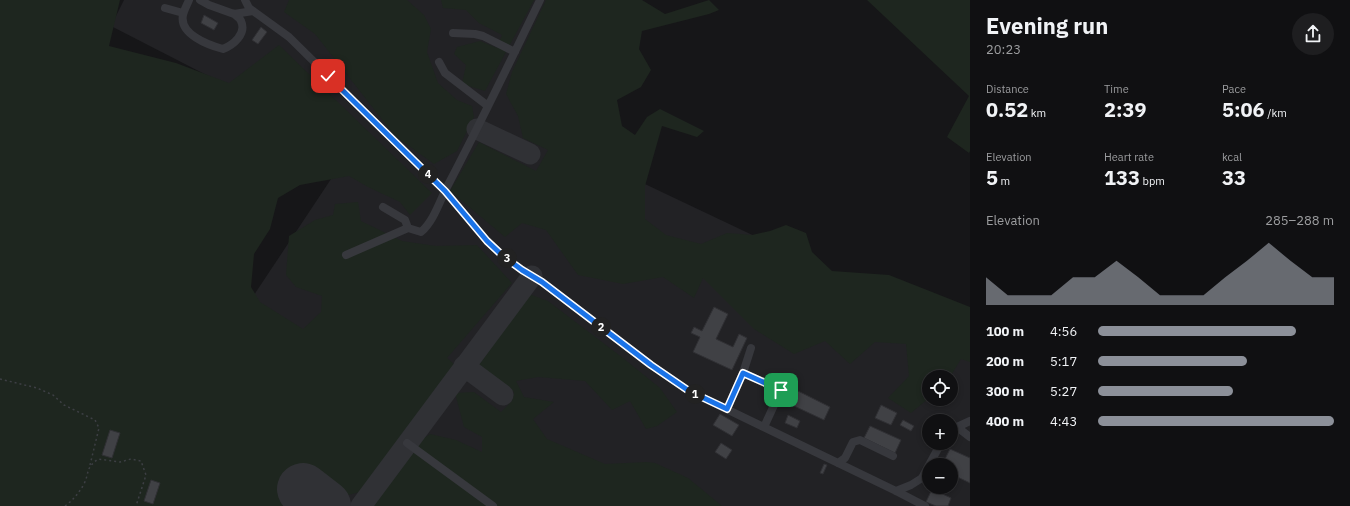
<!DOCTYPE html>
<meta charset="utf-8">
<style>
body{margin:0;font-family:"IBM Plex Sans",sans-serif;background:#1e1e20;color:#f1f3f6;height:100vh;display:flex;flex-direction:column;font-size:15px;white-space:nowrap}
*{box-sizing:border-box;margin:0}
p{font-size:13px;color:#9c9d9f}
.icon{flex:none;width:22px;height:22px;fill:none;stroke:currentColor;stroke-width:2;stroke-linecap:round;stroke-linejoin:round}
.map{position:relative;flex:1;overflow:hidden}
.panel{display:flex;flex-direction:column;background:#101012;width:380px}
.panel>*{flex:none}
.controls{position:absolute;left:922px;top:370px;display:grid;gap:8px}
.controls a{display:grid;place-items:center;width:36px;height:36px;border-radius:50%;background:#101012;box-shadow:0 2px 6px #0003,0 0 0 1px #303032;font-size:20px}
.pin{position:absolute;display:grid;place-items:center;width:34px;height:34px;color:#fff;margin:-17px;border-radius:8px;box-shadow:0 2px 6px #0006}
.km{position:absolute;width:20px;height:20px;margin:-10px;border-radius:50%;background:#222;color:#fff;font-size:11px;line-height:20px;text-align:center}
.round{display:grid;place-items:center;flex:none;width:42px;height:42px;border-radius:21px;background:#1e1e20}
.head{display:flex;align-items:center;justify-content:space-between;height:68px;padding:0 16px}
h1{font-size:22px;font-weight:700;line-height:30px}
.stats{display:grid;grid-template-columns:repeat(3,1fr);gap:6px;height:68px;padding:4px 16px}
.stats div{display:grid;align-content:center}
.stats b{font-size:20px;font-weight:700}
.stats small{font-size:11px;font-weight:400}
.stats p{font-size:11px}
.chart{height:112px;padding:8px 16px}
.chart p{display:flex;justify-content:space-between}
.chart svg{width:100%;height:72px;margin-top:4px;fill:#8c9099;opacity:.7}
ul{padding:0 16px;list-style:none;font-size:13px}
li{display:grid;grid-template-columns:64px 48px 1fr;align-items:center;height:30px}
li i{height:10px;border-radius:5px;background:#8c9099}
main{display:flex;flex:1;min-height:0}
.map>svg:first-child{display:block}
.built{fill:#222225;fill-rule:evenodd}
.green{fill:#1e261f}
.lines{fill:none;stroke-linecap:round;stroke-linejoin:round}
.taxiway{stroke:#303135;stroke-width:21}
.runway{stroke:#303135;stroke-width:52}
.building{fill:#404145;stroke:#303034}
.path{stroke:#3d3f44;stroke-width:1.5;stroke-dasharray:2 3;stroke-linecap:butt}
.minor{stroke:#37383d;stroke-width:8}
.route-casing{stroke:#fff;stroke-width:8}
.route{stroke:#1a73e8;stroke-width:5}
</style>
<main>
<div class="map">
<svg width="970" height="506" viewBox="0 0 970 506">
<rect width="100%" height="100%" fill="#161618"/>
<path class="built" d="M124,0H608L569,148L970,338V506H239L157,441L341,164L255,100L111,26ZM929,377H951V399H929ZM929,421H951V443H929ZM929,465H951V487H929Z"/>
<path class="green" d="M0,0H120L109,46L176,63L229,83L279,45L432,193L410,215L400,202L368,187L349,176L300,185L278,198L270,229L254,254L251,287L260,302L303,329L321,312L322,296L296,287L286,275L289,236L315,220L333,215L335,204L358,202L361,221L402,241L436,246L477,245L512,283L447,358L455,365L360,492L344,496L311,473L290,502L295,506H0Z
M289,0H407L424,15L431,29L427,52L438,83L457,100L472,106L474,117L457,151L434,164L395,136L315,34L284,12Z
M441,0H534L485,91L462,84L466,65L454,54L457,47L480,41L497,48L502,35L479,23L466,10L443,8Z
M546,0H642L665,14L709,0L719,10L709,14L642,31L639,49L651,70L641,87L617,100L622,126L635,135L647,117L660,109L704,131L697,137L662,126L645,186V219L666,235L701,244L727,233L752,235L770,231L786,225L806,233L812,252L832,271L889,275L970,307V362L961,359L950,377H929V398L911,413L888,398L909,376L906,344L875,342L850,364L825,341L794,354L754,329L703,278L694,298L663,277L623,284L578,275L546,230L522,223L505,237L450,191L479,142L536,171L548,150L523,138L518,116L506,94L512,72Z
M867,0H970V151L969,153L947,137L969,96Z
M529,294L548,301L623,358L660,388L677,412L657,426L646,429L630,401L612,410L585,381L538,377L516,381L524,397L554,402L533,419L547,439L605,464L647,462L655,463L688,478L722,506H372L404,465L405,451L430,434L456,440L482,452V437L464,427L455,393L474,392L501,412L512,401L514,392L503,384L487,378L477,367L484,358L482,351L512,307Z"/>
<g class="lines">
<path class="taxiway" d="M477,129L530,154
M464,366L503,395
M361,506L532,276"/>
<path class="runway" d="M303,489L325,506"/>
</g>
<path class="building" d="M204,15L218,23L214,30L201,23Z
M261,27L267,32L258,44L252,40Z
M714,307L728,314L716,339L733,347L739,334L747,338L732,370L693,352L700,337L691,333L694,327L702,331Z
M798,391L830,407L824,420L792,405Z
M881,405L897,413L891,425L875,418Z
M720,414L739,425L732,436L713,425Z
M788,415L800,421L797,428L785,423Z
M903,420L914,426L911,431L900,425Z
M870,426L901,440L895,453L864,438Z
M110,430L120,433L112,458L102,455Z
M721,443L732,450L726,459L715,452Z
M950,449L970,458V483L951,474V465H942Z
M824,464L827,465L823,474L820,473Z
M151,480L160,483L153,504L144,501Z
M932,489L951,498L948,506H936L926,502Z"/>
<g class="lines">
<path class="path" d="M0,379L37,388L53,395L64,405L95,420L99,428L90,465
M65,506C73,500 79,493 84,484C90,471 85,469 98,459L120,462L131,459L141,461L146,475L136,506"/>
<path class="minor" d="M189,0C187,5 184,10 183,15C179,34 208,45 223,49C233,45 247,34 241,21C240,18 236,16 234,14
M200,0L209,5L234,14L253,11
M245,0L249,8L289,37L445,191L487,241L503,256L522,270L542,282L651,365L689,391L896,491L925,506
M165,8L183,13
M453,33L475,34L483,36L515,52
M439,62L445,73L488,106
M383,207L405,220L408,228
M346,255L408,228L421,232C434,221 440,200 448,185C480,124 510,62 540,0
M743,373L751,348
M781,390L793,396
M727,409L743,373L781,390L764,427
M957,427L970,421
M951,429L957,427L970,437
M407,443L493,506
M838,463L845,458L853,442L860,440L893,456
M896,491L911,485L922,478L941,443"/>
</g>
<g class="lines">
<g class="route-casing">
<path id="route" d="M328,76L445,191L487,241L503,256L522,270L542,282L651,365L689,391L727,409L743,373L781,390"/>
</g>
<use href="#route" class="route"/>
</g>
</svg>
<div class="controls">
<a><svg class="icon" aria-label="locate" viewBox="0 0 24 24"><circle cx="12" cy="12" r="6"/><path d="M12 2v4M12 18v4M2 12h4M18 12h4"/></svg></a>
<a>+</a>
<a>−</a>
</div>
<div class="pin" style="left:781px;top:390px;background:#1e9e55"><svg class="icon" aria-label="arrive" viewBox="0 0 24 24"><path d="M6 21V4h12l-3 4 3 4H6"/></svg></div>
<div class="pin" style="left:328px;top:76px;background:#d93025"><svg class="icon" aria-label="check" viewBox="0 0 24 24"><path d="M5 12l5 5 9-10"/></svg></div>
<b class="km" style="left:695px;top:394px">1</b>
<b class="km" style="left:601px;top:327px">2</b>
<b class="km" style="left:507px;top:258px">3</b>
<b class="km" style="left:428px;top:174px">4</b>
</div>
<section class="panel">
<div class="head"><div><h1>Evening run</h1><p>20:23</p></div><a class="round"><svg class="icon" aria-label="share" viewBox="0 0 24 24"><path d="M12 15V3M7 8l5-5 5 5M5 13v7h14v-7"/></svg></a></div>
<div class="stats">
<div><p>Distance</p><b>0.52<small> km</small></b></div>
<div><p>Time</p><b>2:39</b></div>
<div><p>Pace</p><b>5:06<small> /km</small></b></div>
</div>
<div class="stats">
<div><p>Elevation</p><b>5<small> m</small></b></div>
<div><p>Heart rate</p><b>133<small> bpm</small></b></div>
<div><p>kcal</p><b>33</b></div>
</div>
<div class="chart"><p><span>Elevation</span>285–288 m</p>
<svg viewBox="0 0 160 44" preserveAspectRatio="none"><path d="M0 44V27L10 38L20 38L30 38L40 27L50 27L60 17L70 27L80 38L90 38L100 38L110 27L120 17L130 6L140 17L150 27L160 27V44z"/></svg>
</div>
<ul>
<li><b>100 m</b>4:56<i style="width:84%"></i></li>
<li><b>200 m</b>5:17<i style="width:63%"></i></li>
<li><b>300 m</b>5:27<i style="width:57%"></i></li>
<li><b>400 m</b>4:43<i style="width:100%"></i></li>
</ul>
</section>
</main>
